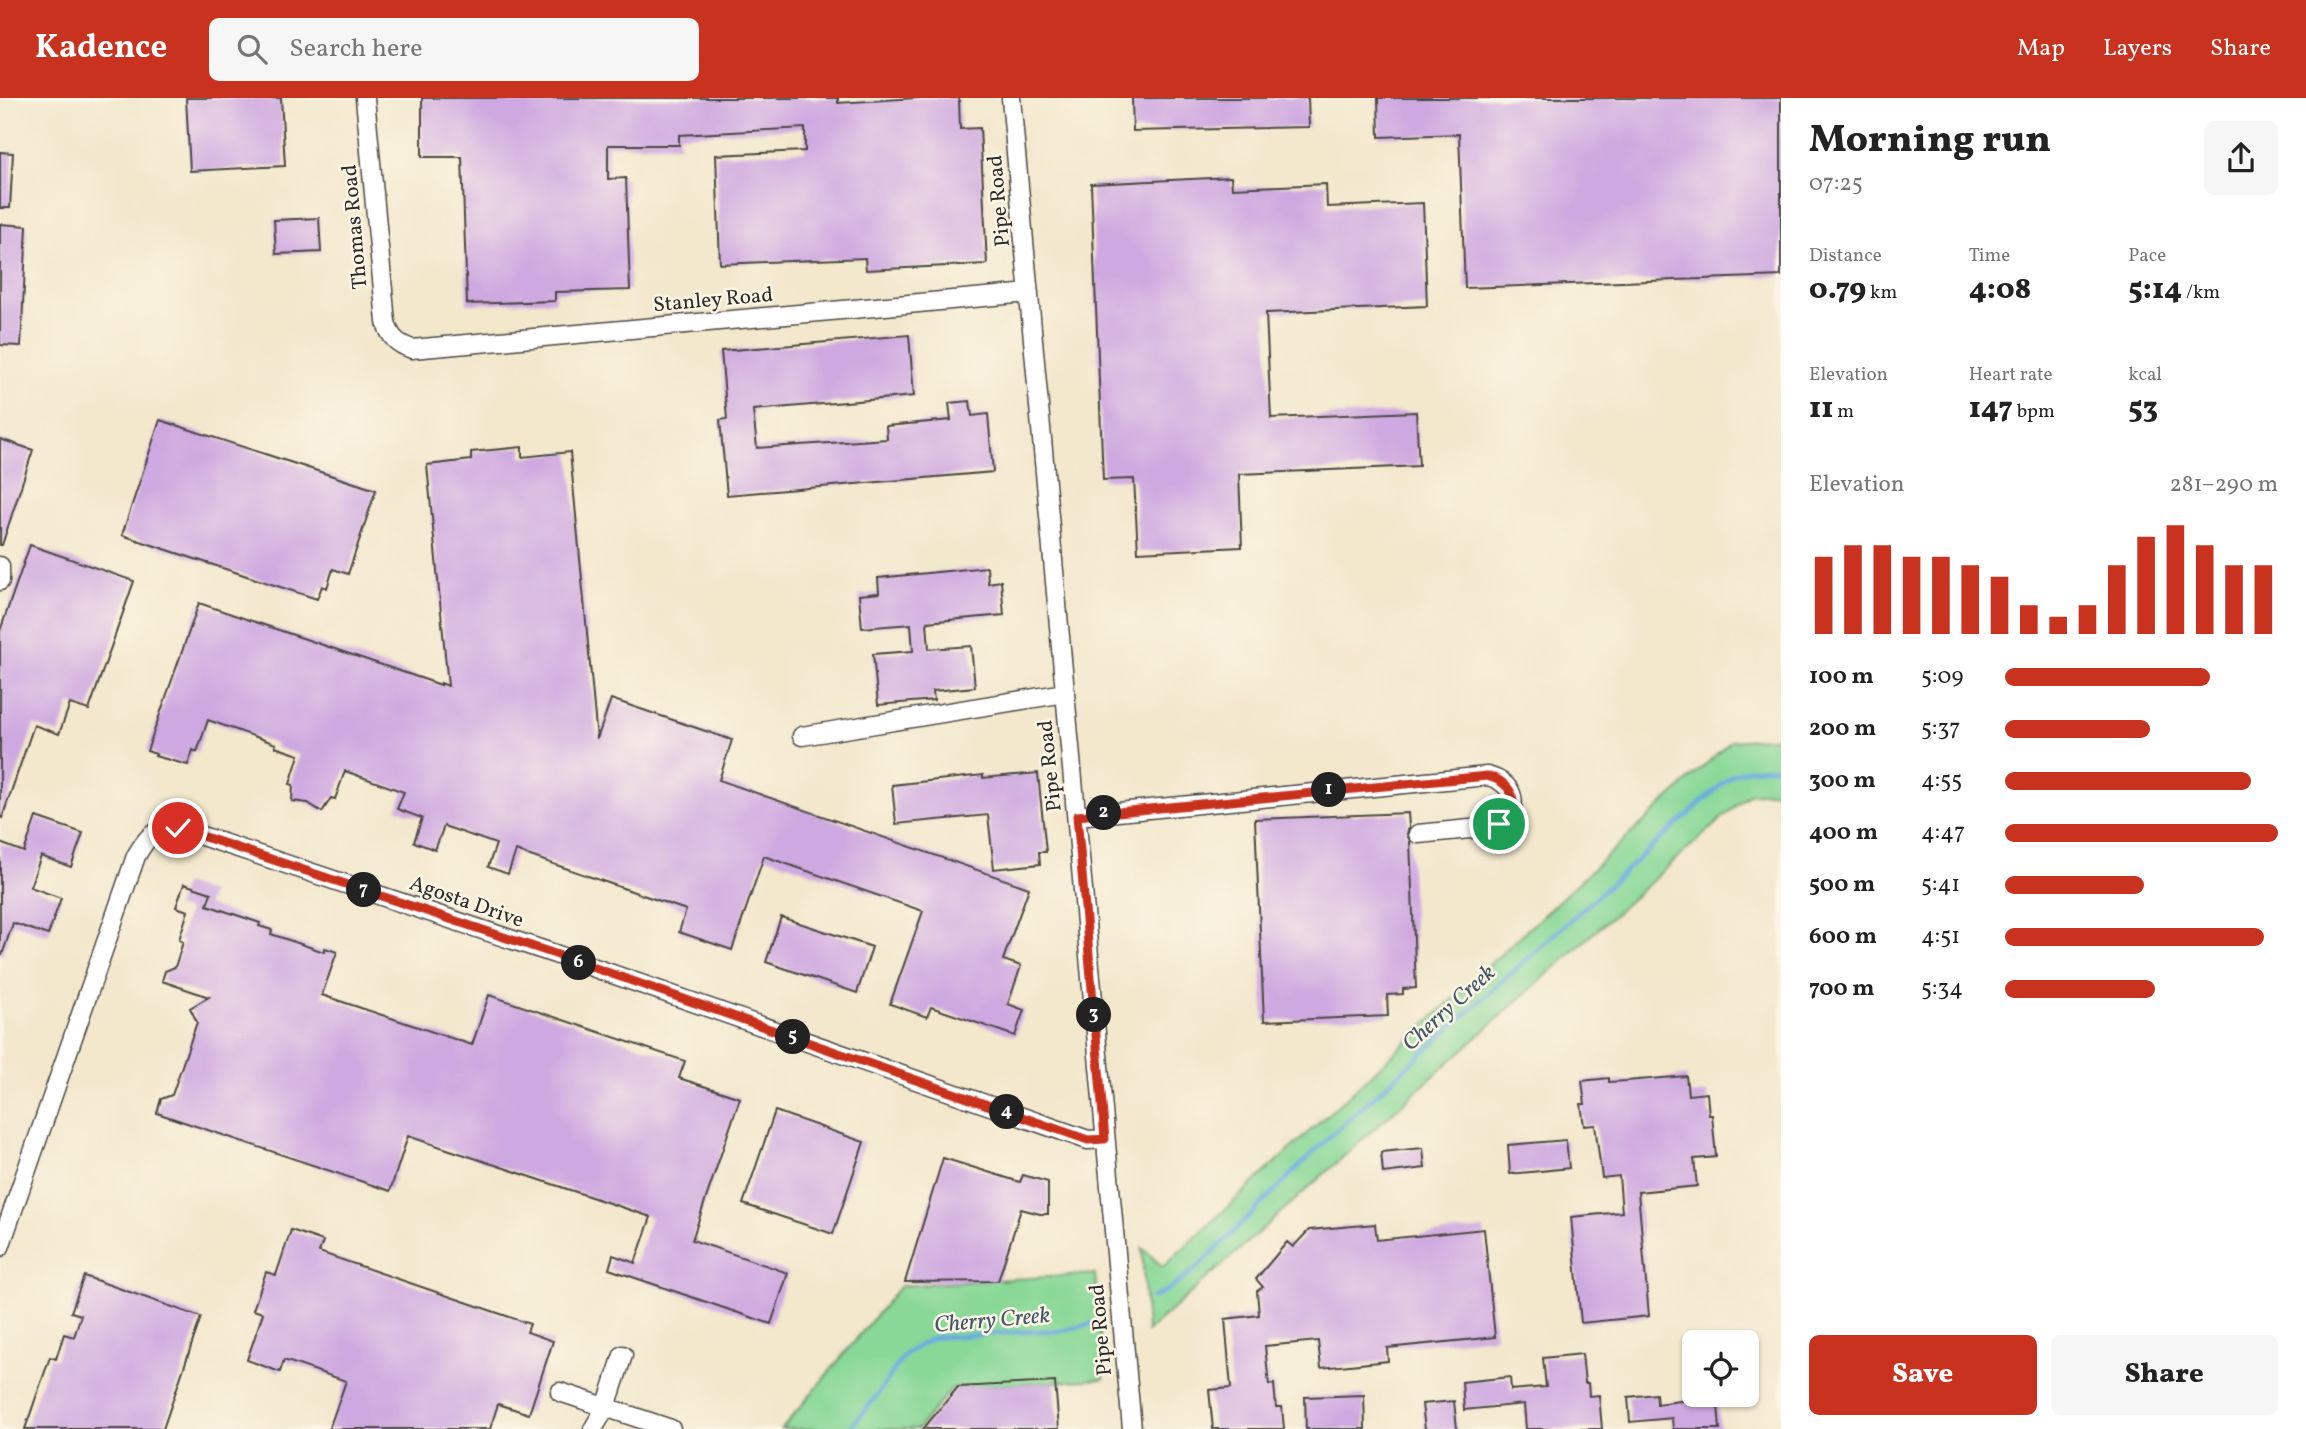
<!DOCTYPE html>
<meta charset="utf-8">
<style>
body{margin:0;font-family:Vollkorn,serif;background:#f6f6f6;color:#222;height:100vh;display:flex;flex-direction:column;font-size:26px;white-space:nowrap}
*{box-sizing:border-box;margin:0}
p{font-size:23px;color:#767676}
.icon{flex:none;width:38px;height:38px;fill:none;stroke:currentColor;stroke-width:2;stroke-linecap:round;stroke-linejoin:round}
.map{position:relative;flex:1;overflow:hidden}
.sheet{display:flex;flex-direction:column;background:#fff;width:525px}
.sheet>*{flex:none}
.buttons{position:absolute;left:1682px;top:1232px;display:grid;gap:14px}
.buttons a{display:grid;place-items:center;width:77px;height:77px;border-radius:10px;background:#fff;box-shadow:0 2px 5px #0004;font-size:35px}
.pin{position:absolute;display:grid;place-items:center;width:60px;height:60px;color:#fff;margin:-30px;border:4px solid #fff;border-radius:50%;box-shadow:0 2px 7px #0007}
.km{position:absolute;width:35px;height:35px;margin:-18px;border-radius:50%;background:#222;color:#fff;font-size:19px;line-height:35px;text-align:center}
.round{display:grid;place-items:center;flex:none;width:74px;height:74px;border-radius:10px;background:#f6f6f6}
.headline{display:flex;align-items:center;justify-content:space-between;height:119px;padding:0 28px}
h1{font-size:38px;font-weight:800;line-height:52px}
.figures{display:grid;grid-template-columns:repeat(3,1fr);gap:10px;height:119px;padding:7px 28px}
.figures div{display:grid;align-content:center}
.figures b{font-size:30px;font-weight:800}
.figures small{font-size:19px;font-weight:400}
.figures p{font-size:19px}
.chart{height:196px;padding:14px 28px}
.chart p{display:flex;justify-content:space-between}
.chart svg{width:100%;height:126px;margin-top:7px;stroke:#c8321e;stroke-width:6}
.action{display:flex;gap:14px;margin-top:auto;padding:14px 28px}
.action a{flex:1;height:80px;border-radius:10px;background:#c8321e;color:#fff;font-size:28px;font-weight:800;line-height:80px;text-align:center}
.action a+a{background:#f6f6f6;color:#222}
ul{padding:0 28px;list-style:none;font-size:23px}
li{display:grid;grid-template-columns:112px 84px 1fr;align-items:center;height:52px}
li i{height:18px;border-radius:9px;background:#c8321e}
header{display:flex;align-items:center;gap:42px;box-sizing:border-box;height:98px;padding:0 35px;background:#c8321e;color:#fff}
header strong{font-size:33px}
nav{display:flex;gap:38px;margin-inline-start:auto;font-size:24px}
.search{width:490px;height:63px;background:#f6f6f6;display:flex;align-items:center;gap:18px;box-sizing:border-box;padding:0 24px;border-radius:10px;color:#767676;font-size:26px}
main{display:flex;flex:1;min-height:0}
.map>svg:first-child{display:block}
.green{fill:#89d897;stroke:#5a8261;stroke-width:2}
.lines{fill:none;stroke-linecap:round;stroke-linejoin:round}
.stream{stroke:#6aacde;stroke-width:4.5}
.building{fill:#cea8e0}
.minor-casing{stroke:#494743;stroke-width:21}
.minor{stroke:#fff;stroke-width:18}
.route-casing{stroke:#fff;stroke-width:14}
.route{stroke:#c8321e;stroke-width:9}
.labels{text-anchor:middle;stroke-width:5;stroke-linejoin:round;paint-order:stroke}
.street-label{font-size:21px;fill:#2b2b2b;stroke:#fcf5e5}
.water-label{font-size:23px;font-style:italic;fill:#41586a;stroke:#fcf5e5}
</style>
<header>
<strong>Kadence</strong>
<div class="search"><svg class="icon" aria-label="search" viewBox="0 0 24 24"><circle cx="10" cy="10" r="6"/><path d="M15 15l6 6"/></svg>Search here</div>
<nav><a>Map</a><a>Layers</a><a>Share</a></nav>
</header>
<main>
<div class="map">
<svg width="1781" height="1331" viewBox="0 0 1781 1331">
<rect width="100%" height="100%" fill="#fcf5e5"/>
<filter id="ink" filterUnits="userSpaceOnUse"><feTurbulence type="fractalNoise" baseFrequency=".0143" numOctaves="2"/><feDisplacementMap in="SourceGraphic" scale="14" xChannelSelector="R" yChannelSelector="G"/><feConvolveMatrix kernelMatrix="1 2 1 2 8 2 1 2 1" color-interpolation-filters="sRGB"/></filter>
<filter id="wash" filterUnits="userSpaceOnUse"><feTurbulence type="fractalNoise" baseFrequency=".00686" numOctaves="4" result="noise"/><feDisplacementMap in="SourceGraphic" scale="28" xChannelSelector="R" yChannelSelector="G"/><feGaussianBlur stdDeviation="1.57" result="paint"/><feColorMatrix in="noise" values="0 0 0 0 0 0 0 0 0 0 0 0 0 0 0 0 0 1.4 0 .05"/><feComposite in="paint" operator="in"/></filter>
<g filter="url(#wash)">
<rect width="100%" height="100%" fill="#f3e7cc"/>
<path class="green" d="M1781,639V693L1749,696L1147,1234L1142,1150L1163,1169L1731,643Z
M1095,1176L1104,1281L952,1290L918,1331H782L900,1188Z"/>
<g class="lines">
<path class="stream" d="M1152,1200L1173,1189L1199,1168L1330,1038L1732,677L1749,671L1781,669
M849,1331L876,1299L905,1256L932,1240L1034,1233H1061L1094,1225"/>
</g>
<g id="blocks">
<path class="building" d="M186,0H281L285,68L190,73Z
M422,0H838V5L917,0H959L960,31L980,30L987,166L866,172L865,160L720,166L716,57L805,53V30L679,37V47H608V81L626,80L630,192L555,194V203L467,206L462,59H422Z
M1132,0H1308L1309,29L1133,33Z
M1378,0H1781V178L1465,190L1459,36L1379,39Z
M0,54L13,55L10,110H0Z
M1231,79L1232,90L1326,86L1327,109L1423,105L1427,208L1266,215L1271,320L1416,314L1419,368L1239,376L1242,449L1138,454L1134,381L1103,382L1091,86Z
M319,120L321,154L276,156L274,122Z
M0,126L27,128L21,248L0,247Z
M909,237L914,298L753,312L757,350L887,341L886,328L951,322L949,305L970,303L972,318L988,316L993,374L727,397L720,322L727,321L721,253Z
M160,322L376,392L348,476L333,471L327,490L322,488L317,501L122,437Z
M0,341L33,352L2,447H0Z
M522,349V359L570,354L597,641L611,601L732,642L719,682L1029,790L1003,862L1021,868L1008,906L1024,912L1015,938L931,909L927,919L890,906L923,813L764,758L732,852L679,834L686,812L516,753L508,776L488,769L496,746L444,728L435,752L414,744L422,720L397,711L404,694L345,673L335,701L331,700L322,714L308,705L292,703L293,687L290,686L299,657L275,649L276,646L208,622L197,654L193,652L188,667L155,658L156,656L147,653L199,505L441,587V585L448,588L427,367L471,362V354Z
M30,447L134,483L89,612L70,606L59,636L34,627L2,720L0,719V533Z
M987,469L988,485L1001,483L1004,517L927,524L929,551L971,548L975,589L933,593L934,602L878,607L873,556L913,553L911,526L862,530L859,497L879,495L878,480Z
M1038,675L1046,754H1039L1040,766L994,771L988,717L896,726L892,687L983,677V680Z
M1408,715L1409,729L1407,736L1410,743L1416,890L1403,891V896L1387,897L1388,918L1264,923L1255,721Z
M36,719L83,735L71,769L41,758L30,789L61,800L48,837L13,825L2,857L0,856V745L24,754Z
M184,786L211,795L207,807L260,825L259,828L272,832L271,836L324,854L325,850L337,854L322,897L472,947L489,897L685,963L679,980L740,1000L692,1142L788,1175L771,1226L609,1171L613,1157L635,1165L651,1119L408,1038L390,1093L157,1015L161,1001L172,997L197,924L190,910L209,899L162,883L165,873L175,869L183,844L179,842L188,813L176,809Z
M781,819L872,849L857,895L766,864Z
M1686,978L1688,997L1707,995L1709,1017H1712L1716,1059L1694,1061L1697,1088L1638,1094L1649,1218L1581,1225L1571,1119L1622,1114L1619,1078L1602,1080L1595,1027L1584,1028L1581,1006H1585L1582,983L1609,980V984L1626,983Z
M775,1013L864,1044L833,1136L743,1106Z
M1566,1042L1569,1070L1510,1076L1508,1047Z
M1423,1050L1425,1070L1383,1075L1381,1054Z
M943,1060L1020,1084L1023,1077L1048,1084V1116H1040L1021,1111L998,1183L905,1184Z
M1375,1126L1377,1142L1484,1131L1495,1239L1387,1250L1388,1263L1321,1270L1318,1243L1265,1248L1269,1287L1274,1286L1276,1309H1282L1284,1331H1213L1209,1292L1231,1290L1225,1221L1259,1217L1257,1193L1263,1189L1256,1181L1287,1144L1293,1149L1309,1132Z
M291,1132L323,1143L319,1154L530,1226L527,1234L553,1243L529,1316L498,1306L490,1331H329L346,1283L284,1262L280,1274L247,1262L263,1215L253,1212L266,1174L276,1177Z
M84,1178L201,1219L163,1331H25L50,1259L56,1261L64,1236L74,1239L81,1217L71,1214Z
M1582,1256L1585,1285H1588L1589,1298L1599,1297L1602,1331H1526L1524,1306L1464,1312L1462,1284L1510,1279L1511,1292L1546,1289L1543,1260Z
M1055,1284L1059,1331H923L958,1289Z
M1656,1296L1657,1306L1695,1301V1297H1717L1720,1331H1673L1672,1320L1630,1324L1628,1299Z
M1364,1297L1365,1331H1306L1305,1299Z
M1454,1303L1457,1331H1425L1422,1306Z"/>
</g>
</g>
<g filter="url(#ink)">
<use href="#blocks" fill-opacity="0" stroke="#494743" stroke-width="2"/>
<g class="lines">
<g class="minor-casing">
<path id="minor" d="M365,0L386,224C390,239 397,246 412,251L1029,195
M1011,0L1132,1331
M0,468V483
M802,638L1065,595
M1077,718L1487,678C1519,685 1522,718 1491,729L1418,736
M0,1149L136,758C148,737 153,732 178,730L552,855L1088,1042L1105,1041
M560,1294L671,1331
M593,1331L606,1309L623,1257"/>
</g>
<use href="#minor" class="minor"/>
</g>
</g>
<g class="lines" filter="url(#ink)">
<g class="route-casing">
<path id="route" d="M178,730L552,855L1088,1042L1105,1041L1077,718L1487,678C1514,684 1523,709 1499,726"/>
</g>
<use href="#route" class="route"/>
</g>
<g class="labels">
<g class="street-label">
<text transform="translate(998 103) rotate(-95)" y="7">Pipe Road</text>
<text transform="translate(354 129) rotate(-95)" y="7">Thomas Road</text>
<text transform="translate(713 201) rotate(-5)" y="7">Stanley Road</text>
<text transform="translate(1049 668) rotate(-96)" y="7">Pipe Road</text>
<text transform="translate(467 803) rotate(19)" y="7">Agosta Drive</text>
<text transform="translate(1100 1232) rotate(-95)" y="7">Pipe Road</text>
</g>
<g class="water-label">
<text transform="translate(1448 909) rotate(-42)" y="8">Cherry Creek</text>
<text transform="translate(992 1221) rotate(-5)" y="8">Cherry Creek</text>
</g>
</g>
</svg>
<div class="buttons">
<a><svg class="icon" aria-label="locate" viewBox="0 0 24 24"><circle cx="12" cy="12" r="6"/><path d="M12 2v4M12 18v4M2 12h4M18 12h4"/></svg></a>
</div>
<div class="pin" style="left:1499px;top:726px;background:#1e9e55"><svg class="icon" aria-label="arrive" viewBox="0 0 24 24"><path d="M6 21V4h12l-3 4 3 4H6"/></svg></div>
<div class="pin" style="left:178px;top:730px;background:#d93025"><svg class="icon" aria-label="check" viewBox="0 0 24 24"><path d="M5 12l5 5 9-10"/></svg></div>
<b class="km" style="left:1329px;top:692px">1</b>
<b class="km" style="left:1104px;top:715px">2</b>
<b class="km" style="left:1094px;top:917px">3</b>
<b class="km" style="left:1007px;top:1014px">4</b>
<b class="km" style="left:793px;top:939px">5</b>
<b class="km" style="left:579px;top:865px">6</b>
<b class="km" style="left:364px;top:792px">7</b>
</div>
<section class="sheet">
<div class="headline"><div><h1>Morning run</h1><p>07:25</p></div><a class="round"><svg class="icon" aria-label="share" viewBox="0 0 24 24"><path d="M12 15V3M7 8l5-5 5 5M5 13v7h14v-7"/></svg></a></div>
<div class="figures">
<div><p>Distance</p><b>0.79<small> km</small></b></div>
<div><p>Time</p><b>4:08</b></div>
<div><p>Pace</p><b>5:14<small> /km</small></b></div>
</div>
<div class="figures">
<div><p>Elevation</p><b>11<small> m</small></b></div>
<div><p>Heart rate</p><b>147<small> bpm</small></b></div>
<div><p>kcal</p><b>53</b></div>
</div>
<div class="chart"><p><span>Elevation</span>281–290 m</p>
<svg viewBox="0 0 160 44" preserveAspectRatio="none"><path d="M5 44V17M15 44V13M25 44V13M35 44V17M45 44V17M55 44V20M65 44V24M75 44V34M85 44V38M95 44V34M105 44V20M115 44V10M125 44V6M135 44V13M145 44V20M155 44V20"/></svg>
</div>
<ul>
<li><b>100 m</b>5:09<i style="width:75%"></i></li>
<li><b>200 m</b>5:37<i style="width:53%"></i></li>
<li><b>300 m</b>4:55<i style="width:90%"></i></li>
<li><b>400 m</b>4:47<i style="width:100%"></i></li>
<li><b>500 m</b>5:41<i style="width:51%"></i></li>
<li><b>600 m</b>4:51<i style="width:95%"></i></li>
<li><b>700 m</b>5:34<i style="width:55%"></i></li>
</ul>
<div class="action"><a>Save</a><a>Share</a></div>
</section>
</main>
